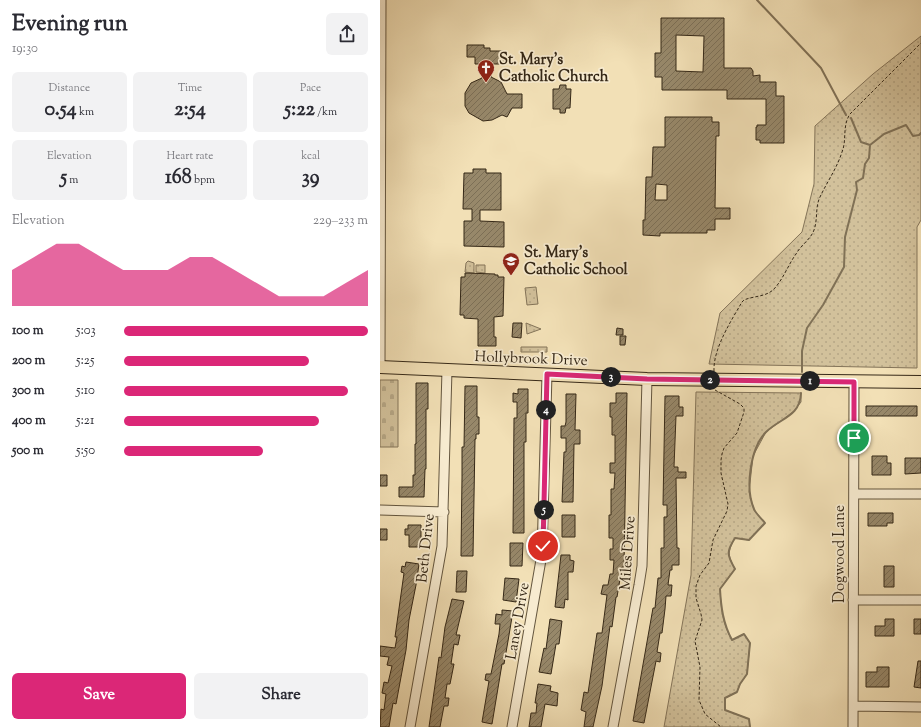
<!DOCTYPE html>
<meta charset="utf-8">
<style>
body{margin:0;font-family:"Sorts Mill Goudy",serif;background:#f2f2f3;color:#2b2b33;height:100vh;display:flex;flex-direction:column;font-size:15px;white-space:nowrap}
*{box-sizing:border-box;margin:0}
p{font-size:13px;color:#7c7c81}
.icon{flex:none;width:22px;height:22px;fill:none;stroke:currentColor;stroke-width:2;stroke-linecap:round;stroke-linejoin:round}
.map{position:relative;flex:1;overflow:hidden}
.panel{display:flex;flex-direction:column;background:#fff;width:380px}
.panel>*{flex:none}
.pin{position:absolute;display:grid;place-items:center;width:34px;height:34px;color:#fff;margin:-17px;border:2px solid #fff;border-radius:50%;box-shadow:0 1px 4px #0007}
.km{position:absolute;width:20px;height:20px;margin:-10px;border-radius:50%;background:#222;color:#fff;font-size:11px;line-height:20px;text-align:center}
.round{display:grid;place-items:center;flex:none;width:42px;height:42px;border-radius:6px;background:#f2f2f3}
.head{display:flex;align-items:center;justify-content:space-between;height:68px;padding:0 12px}
h1{font-size:22px;font-weight:700;line-height:30px}
.metrics{display:grid;grid-template-columns:repeat(3,1fr);gap:6px;height:68px;padding:4px 12px}
.metrics div{display:grid;align-content:center;border-radius:6px;background:#f2f2f3;text-align:center}
.metrics b{font-size:20px;font-weight:700}
.metrics small{font-size:11px;font-weight:400}
.metrics p{font-size:11px}
.chart{height:112px;padding:8px 12px}
.chart p{display:flex;justify-content:space-between}
.chart svg{width:100%;height:72px;margin-top:4px;fill:#db2777;opacity:.7}
.cta{display:flex;gap:8px;margin-top:auto;padding:8px 12px}
.cta a{flex:1;height:46px;border-radius:6px;background:#db2777;color:#fff;font-size:16px;font-weight:700;line-height:46px;text-align:center}
.cta a+a{background:#f2f2f3;color:#2b2b33}
ul{padding:0 12px;list-style:none;font-size:13px}
li{display:grid;grid-template-columns:64px 48px 1fr;align-items:center;height:30px}
li i{height:10px;border-radius:5px;background:#db2777}
main{display:flex;flex:1;min-height:0}
.map>svg:first-child{display:block}
.grass{fill:url(#grass-dots);stroke:#847459}
.cemetery{fill:url(#cemetery-stones);stroke:#847459}
.lines{fill:none;stroke-linecap:round;stroke-linejoin:round}
.stream{stroke:#807156;stroke-width:2}
.building{fill:url(#building-hatch);stroke:#352817;fill-rule:evenodd}
.minor-casing{stroke:#64563f;stroke-width:11}
.major-casing{stroke:#352817;stroke-width:14}
.path{stroke:#352817;stroke-width:1;stroke-dasharray:3 2;stroke-linecap:butt}
.minor{stroke:#f7ebd0;stroke-width:9}
.major{stroke:#f2e0b6;stroke-width:12}
.route-casing{stroke:#fff;stroke-width:8}
.route{stroke:#db2777;stroke-width:5}
.labels{text-anchor:middle;stroke-width:3.5;stroke-linejoin:round;paint-order:stroke}
.poi-label{font-size:15px;font-weight:bold;fill:#352817;stroke:#f7ebd0;text-anchor:start}
.street-label{font-size:15px;fill:#352817;stroke:#f7ebd0}
</style>
<main>
<section class="panel">
<div class="head"><div><h1>Evening run</h1><p>19:30</p></div><a class="round"><svg class="icon" aria-label="share" viewBox="0 0 24 24"><path d="M12 15V3M7 8l5-5 5 5M5 13v7h14v-7"/></svg></a></div>
<div class="metrics">
<div><p>Distance</p><b>0.54<small> km</small></b></div>
<div><p>Time</p><b>2:54</b></div>
<div><p>Pace</p><b>5:22<small> /km</small></b></div>
</div>
<div class="metrics">
<div><p>Elevation</p><b>5<small> m</small></b></div>
<div><p>Heart rate</p><b>168<small> bpm</small></b></div>
<div><p>kcal</p><b>39</b></div>
</div>
<div class="chart"><p><span>Elevation</span>229–233 m</p>
<svg viewBox="0 0 160 44" preserveAspectRatio="none"><path d="M0 44V22L10 14L20 6L30 6L40 14L50 22L60 22L70 22L80 14L90 14L100 22L110 30L120 38L130 38L140 38L150 30L160 22V44z"/></svg>
</div>
<ul>
<li><b>100 m</b>5:03<i style="width:100%"></i></li>
<li><b>200 m</b>5:25<i style="width:76%"></i></li>
<li><b>300 m</b>5:10<i style="width:92%"></i></li>
<li><b>400 m</b>5:21<i style="width:80%"></i></li>
<li><b>500 m</b>5:50<i style="width:57%"></i></li>
</ul>
<div class="cta"><a>Save</a><a>Share</a></div>
</section>
<div class="map">
<svg width="541" height="727" viewBox="0 0 541 727">
<defs>
<pattern id="grass-dots" width="8" height="8" patternUnits="userSpaceOnUse"><rect width="8" height="8" fill="#d2c19b"/><path d="M2 2h.1M6 6h.1" fill="none" stroke="#b5a685" stroke-width="1.8" stroke-linecap="round"/></pattern>
<pattern id="cemetery-stones" width="16" height="16" patternUnits="userSpaceOnUse"><rect width="16" height="16" fill="#d2c19b"/><path d="M2 7V4a2 2 0 0 1 4 0v3zM10 15v-3a2 2 0 0 1 4 0v3z" fill="#b5a685"/></pattern>
<pattern id="building-hatch" width="6" height="6" patternUnits="userSpaceOnUse"><rect width="6" height="6" fill="#97886a"/><path d="M-1 1l2-2M0 6l6-6M5 7l2-2" fill="none" stroke="#7c6f56"/></pattern>
</defs>
<rect width="100%" height="100%" fill="#f2e0b6"/>
<filter id="stains"><feTurbulence type="fractalNoise" baseFrequency=".005" numOctaves="4"/><feColorMatrix values="0 0 0 0 .2 0 0 0 0 .09 0 0 0 0 .02 0 0 0 .5 -.17"/></filter>
<radialGradient id="worn" r=".72"><stop offset=".6" stop-color="#630" stop-opacity="0"/><stop offset="1" stop-color="#630" stop-opacity=".3"/></radialGradient>
<path class="grass" d="M541,36V220L537,227V368L329,364L340,313L422,232L434,184L435,126L493,74Z
M88,261L94,263V273L85,272L86,263Z
M96,265H105V273L96,272Z
M156,287L158,304L147,305L145,288Z
M146,323L161,329L147,334Z
M141,347H167V352H141Z
M316,392L421,393V402L414,411L386,432L373,456L369,492L374,510L385,523L369,540L355,538C347,552 348,556 355,569L340,589C341,607 342,624 352,640L364,634L370,643L367,674L360,684L357,692L345,698V710L369,719L370,727H284L311,575Z"/>
<path class="cemetery" d="M0,380H18V447H0Z"/>
<g class="lines">
<path class="stream" d="M377,0L441,68L466,115
M471,118L481,142L490,145
M422,372V351L427,328L443,305L464,267L465,237L477,190L476,182L483,178L485,164L489,158L490,145L504,134L526,125L533,136L539,135L541,133
M370,727L369,719L345,710V698L357,692L360,684L367,674L370,643L364,634L352,640C343,623 341,607 340,589L355,569C347,555 346,552 355,538L369,540L385,523C382,519 376,514 374,509C365,489 370,448 386,432C400,418 420,417 421,393"/>
</g>
<path class="building" d="M281,18H344V68H371L373,71V76L380,75V82H396V96H404V143H380V140H376V127H377V125H386V99H347V90H282V77H275V53H281ZM296,35L324,36L323,72L296,71Z
M87,45H104V48H110V51H125V55H128V60L125,61V64H111V77L121,82L127,94H142V108H132L127,117L122,115L112,120L103,121L89,113L85,106V93L91,83L102,78V64H95V57H87Z
M180,85H186V89H191L190,108H186L185,113H180V109H173V89H179Z
M285,117H332V122H339V136H336L335,208H350V219H335V230H327V233H280V236L263,235V220H265L266,177H272L273,147H285ZM276,184L287,185V200H275Z
M93,169H106V173H121V210H100V221L124,222V247L84,246V221H92V209H83L84,173H93Z
M85,273L115,274V275H118V277H124L123,316L114,317V337H116V346H98V319L84,318V315H80L81,277H85Z
M133,323H142L141,338L132,337Z
M237,328L243,329V335H236Z
M240,336H246L245,345H240Z
M36,383H48V409H46V469H45L44,497H19V487H33V475H35V444H36Z
M85,386H97V417H99V434H96V439H95L93,556H81L82,477V447H84Z
M138,389H148V413H146V442H144V533H133L134,418H137V402H133V393L138,394Z
M236,393H247L244,567H242L237,597H236L232,627L230,626L222,686L213,727H204L206,712L201,710L204,692L208,693L217,633H222L227,595L221,594L223,585H228L230,574H233L234,560H230V549H233V538H229V515H231V489H234L235,473H230V463H235V435H232V417H230V403H236Z
M186,394H196L195,430H200V444H194L193,502H182L184,452H186V438H181V426H185L186,422Z
M285,396H299V407H303V416H296L294,467H298V472H306V478H296L297,548H299V565H292V570H290L288,585H292L291,596H286L285,609L282,633H280L277,652L281,653L280,662L276,661L264,723L253,721L273,608H275L278,578H281V548H284V517H287V505H283Z
M486,406H537V416H486Z
M492,456H507V463H511V475H492Z
M525,458H541V473L525,474Z
M0,475H7V486H0Z
M488,513H513V523H507V526H488Z
M182,515H195V537H182Z
M28,525H41V547H29V535H25V529H28Z
M0,529H7V540H0Z
M130,543H143L142,566H130Z
M181,555H190V560L194,561L193,572H188V600L185,599L184,608L175,607Z
M26,562L39,564L36,585L29,620L26,650L16,704L13,703L9,727H0L1,709L4,710L6,694L2,693L4,682L8,683L12,666L7,665L9,657L0,656V646L15,648L17,637H15L24,573L21,572L22,566L25,567Z
M504,566H514V587H504Z
M77,571H87L86,592H76Z
M125,578L139,579L136,602L123,600Z
M72,599L84,601L76,635H80L78,645L74,644L71,664H74L70,684H67L65,698H69L68,706H64L60,727H49L59,657L61,658L65,627Z
M122,610L133,611L128,641L124,664H122L112,724L102,722L109,681L105,680L106,674H111L119,634L120,624H115L116,614L122,615Z
M170,619L182,621L179,644H176L171,674L159,672L164,648L166,649Z
M505,619H514V636H495V626H505Z
M534,619H541V634H534Z
M538,661H541V688L534,687Z
M497,667H509V687H486V672H497Z
M158,684L171,686L170,691L178,693L177,706L165,704L161,727H149L151,713H156L157,703H155Z"/>
<g class="lines">
<g class="minor-casing">
<path id="minor" d="M0,367L1,0
M474,494H541
M0,510L64,512
M473,600H541
M473,706L541,707
M30,727L62,546L67,370
M132,727L162,554L167,374
M233,727L259,585L262,566L267,379
M473,727L474,382"/>
</g>
<g class="major-casing">
<path id="major" d="M0,367L267,379L541,382"/>
</g>
<path class="path" d="M334,371C333,349 351,321 362,302L364,300C373,296 385,297 393,290C403,280 408,265 416,254C421,245 431,239 434,230C438,219 435,207 440,197C447,182 457,168 462,152C467,140 462,126 470,114L541,43
M335,390L360,404L364,408V412L357,433L344,448L342,454L341,460V473L348,504L347,511L333,540L329,563L320,575L316,586V598L321,614L322,620L315,641L320,667L319,700L325,714L341,727"/>
<use href="#minor" class="minor"/>
<use href="#major" class="major"/>
</g>
<g class="lines">
<g class="route-casing">
<path id="route" d="M163,546L167,374L267,379L474,382V438"/>
</g>
<use href="#route" class="route"/>
</g>
<defs>
<g id="church-pin" transform="scale(0.9)"><path d="M0 17L-7.5 6A9.5 9.5 0 1 1 7.5 6Z" fill="#8f2418" stroke="#f7ebd0"/><path d="M-1.2-6h2.4v3.5h3.3v2.4h-3.3V6h-2.4V-.1h-3.3v-2.4h3.3Z" fill="#fff"/></g>
<g id="school-pin" transform="scale(0.9)"><path d="M0 17L-7.5 6A9.5 9.5 0 1 1 7.5 6Z" fill="#8f2418" stroke="#f7ebd0"/><path d="M0-5L7-2L0 1L-7-2ZM-4 1L0 2.5L4 1V4Q0 6-4 4Z" fill="#fff"/></g>
</defs>
<g fill-rule="evenodd">
<use href="#church-pin" x="106" y="68"/>
<use href="#school-pin" x="131" y="261"/>
</g>
<g class="labels">
<g class="poi-label">
<text x="119" y="64">St. Mary's<tspan x="119" dy="17">Catholic Church</tspan></text>
<text x="144" y="257">St. Mary's<tspan x="144" dy="17">Catholic School</tspan></text>
</g>
<g class="street-label">
<text transform="translate(151 358) rotate(2)" y="5">Hollybrook Drive</text>
<text transform="translate(45 548) rotate(-84)" y="5">Beth Drive</text>
<text transform="translate(247 553) rotate(-86)" y="5">Miles Drive</text>
<text transform="translate(459 554) rotate(-90)" y="5">Dogwood Lane</text>
<text transform="translate(137 621) rotate(-80)" y="5">Laney Drive</text>
</g>
</g>
<rect width="100%" height="100%" filter="url(#stains)"/>
<rect width="100%" height="100%" fill="url(#worn)"/>
</svg>
<div class="pin" style="left:474px;top:438px;background:#1e9e55"><svg class="icon" aria-label="arrive" viewBox="0 0 24 24"><path d="M6 21V4h12l-3 4 3 4H6"/></svg></div>
<div class="pin" style="left:163px;top:546px;background:#d93025"><svg class="icon" aria-label="check" viewBox="0 0 24 24"><path d="M5 12l5 5 9-10"/></svg></div>
<b class="km" style="left:430px;top:381px">1</b>
<b class="km" style="left:330px;top:380px">2</b>
<b class="km" style="left:231px;top:377px">3</b>
<b class="km" style="left:166px;top:410px">4</b>
<b class="km" style="left:164px;top:510px">5</b>
</div>
</main>
